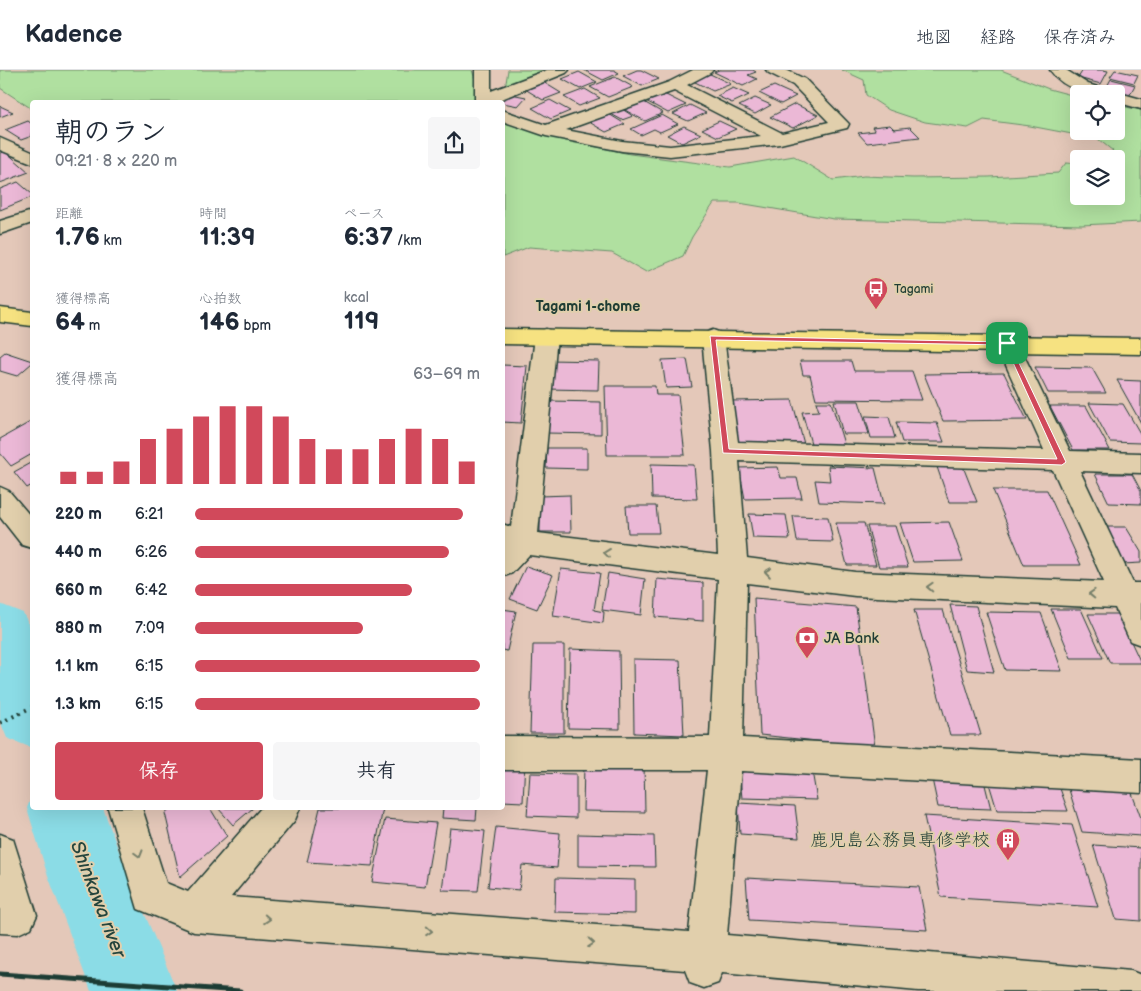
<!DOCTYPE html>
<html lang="ja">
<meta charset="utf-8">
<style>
body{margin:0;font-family:"Balsamiq Sans","Klee One",sans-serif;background:#f6f6f7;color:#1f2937;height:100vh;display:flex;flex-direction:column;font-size:19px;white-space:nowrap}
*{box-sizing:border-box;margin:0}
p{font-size:16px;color:#747a83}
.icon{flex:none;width:28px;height:28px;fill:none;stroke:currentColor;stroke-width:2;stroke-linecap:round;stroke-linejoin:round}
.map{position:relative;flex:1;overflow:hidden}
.details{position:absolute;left:30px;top:30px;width:475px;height:710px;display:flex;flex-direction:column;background:#fff;border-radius:5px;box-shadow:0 5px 20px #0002}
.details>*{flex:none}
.controls{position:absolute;left:1070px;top:15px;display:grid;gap:10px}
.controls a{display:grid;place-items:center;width:55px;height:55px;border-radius:5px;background:#fff;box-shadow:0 5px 20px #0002;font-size:25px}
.pin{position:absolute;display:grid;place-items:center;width:42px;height:42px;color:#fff;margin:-21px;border-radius:10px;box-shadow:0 2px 8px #0006}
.round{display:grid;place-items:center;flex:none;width:52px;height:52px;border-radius:5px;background:#f6f6f7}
.headline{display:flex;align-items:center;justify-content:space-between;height:85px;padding:0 25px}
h1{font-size:28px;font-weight:600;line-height:38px}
.stats{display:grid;grid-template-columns:repeat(3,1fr);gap:8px;height:85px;padding:5px 25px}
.stats div{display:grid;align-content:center}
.stats b{font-size:25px;font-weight:600}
.stats small{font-size:14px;font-weight:400}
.stats p{font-size:14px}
.chart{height:140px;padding:10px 25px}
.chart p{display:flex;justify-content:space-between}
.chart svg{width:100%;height:90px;margin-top:5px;stroke:#d1495b;stroke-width:6}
.primary-button{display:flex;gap:10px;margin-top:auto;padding:10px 25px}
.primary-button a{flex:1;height:58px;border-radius:5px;background:#d1495b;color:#fff;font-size:20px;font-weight:600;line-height:58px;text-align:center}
.primary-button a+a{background:#f6f6f7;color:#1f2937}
ul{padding:0 25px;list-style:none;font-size:16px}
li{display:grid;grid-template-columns:80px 60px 1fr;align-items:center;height:38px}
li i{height:12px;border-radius:6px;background:#d1495b}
header{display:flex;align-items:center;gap:30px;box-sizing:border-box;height:70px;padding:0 25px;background:#fff;border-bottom:1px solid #e0e1e3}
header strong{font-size:24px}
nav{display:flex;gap:28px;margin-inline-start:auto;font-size:18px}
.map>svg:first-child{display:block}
.green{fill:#b0e0a0;stroke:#688e6a}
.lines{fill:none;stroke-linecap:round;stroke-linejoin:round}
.river{fill:#8bdce6;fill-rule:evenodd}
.building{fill:#ebb8d6;stroke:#1f3d34}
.minor-casing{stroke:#1f3d34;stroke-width:3}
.primary-casing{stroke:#1f3d34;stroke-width:3}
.path{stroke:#1f3d34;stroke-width:4;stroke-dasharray:2 5;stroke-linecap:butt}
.minor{fill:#e1cfac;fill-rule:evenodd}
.primary{fill:#f6e281;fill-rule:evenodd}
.rail{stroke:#1f3d34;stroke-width:5}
.oneway{stroke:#767f6a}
.route{fill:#d1495b;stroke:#fff;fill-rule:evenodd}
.labels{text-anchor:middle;stroke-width:4;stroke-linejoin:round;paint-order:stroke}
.far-poi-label{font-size:12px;fill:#1f3d34;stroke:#e1cfac;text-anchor:start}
.far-neighbourhood-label{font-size:14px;font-weight:bold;fill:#1f3d34;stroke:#e1cfac}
.poi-label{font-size:15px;fill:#1f3d34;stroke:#e1cfac;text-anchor:start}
.near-poi-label{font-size:18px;fill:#1f3d34;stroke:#e1cfac;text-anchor:end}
.near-water-label{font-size:19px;font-style:italic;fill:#24453d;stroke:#e1cfac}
</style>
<header>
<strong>Kadence</strong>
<nav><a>地図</a><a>経路</a><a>保存済み</a></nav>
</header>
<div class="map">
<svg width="1141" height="921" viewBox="0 0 1141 921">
<rect width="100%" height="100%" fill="#e4c8b9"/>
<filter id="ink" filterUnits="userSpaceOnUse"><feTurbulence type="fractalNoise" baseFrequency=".02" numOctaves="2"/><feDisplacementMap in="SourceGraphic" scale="10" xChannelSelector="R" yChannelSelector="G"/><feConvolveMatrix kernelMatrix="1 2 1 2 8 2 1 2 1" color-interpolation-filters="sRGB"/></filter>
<g filter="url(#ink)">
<path class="green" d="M0,0H472L482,32H32V39L0,18Z
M508,0H553L505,19Z
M842,0H1001L1049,19L1079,27V61H1116V35L1141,40V152L1081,155L834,149L739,133H714L692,167L683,186L646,202L612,183L529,177L503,187V52L551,67L630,84L730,97L794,86L833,110L864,106L913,108L989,107L1058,103L1066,93L1079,94V126H1116V89H1103L1113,81L1098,69L1030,56L984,50L968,58L925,52L889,40L866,25L864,10Z"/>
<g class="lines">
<path class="river" d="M0,534L23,543L32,560V678L7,668L0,651Z
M32,725V738H103L124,795L177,921H91L46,800L27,738Z"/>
</g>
<path class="building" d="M584,0H614L619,3L603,10Z
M637,0H641L659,9L642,16L623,6Z
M719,0H753L756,2L748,5L757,9L743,16L714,2Z
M1083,0H1103L1108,1L1101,14L1078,8Z
M1115,0L1138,5L1134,13L1110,7Z
M579,2L597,12L580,19L562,9Z
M708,3L731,14L713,21L691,10Z
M615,7L633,17L608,27L590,17Z
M1111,9L1135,15L1128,28L1104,22Z
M543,12L561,23L543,30L525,19Z
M774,16L796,26L781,34L759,23Z
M733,18L749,25L732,33L717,26Z
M585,19L600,28L579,36L564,27Z
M506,23L526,27L518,36L498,32Z
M664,24L686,35L668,43L646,31Z
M755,28L771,35L755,44L739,36Z
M550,30L570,41L551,49L532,38Z
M642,31L663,43L645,51L623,39Z
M795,34L818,45L793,58L770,47Z
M690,35L706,43L688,51L673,44Z
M0,36L13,42L0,47Z
M622,39L633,46L622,50L611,44Z
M604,41L625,54L606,62L584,49Z
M662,45L678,54L660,62L654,59L641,65L631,59Z
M28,51L32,54V66L21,70L5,60Z
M719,51L736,59L718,67L702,59Z
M890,55L894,59L910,57L920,67L867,73L858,63L875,61L872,57Z
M684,56L701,64L682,73L667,65Z
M5,81L29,102L0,113V83Z
M18,112L32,124V127L0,140V119Z
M5,282L32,291V293L17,306L0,301V286Z
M687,289L692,317L666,318L662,290Z
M549,290L599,291L598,320L547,319Z
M800,291H851L854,301H912L922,330L816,329L810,305H803Z
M502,295L527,296L521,353L502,352Z
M1035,297L1092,298L1106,323H1048Z
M1004,303L1027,350L943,351L924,304Z
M1117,310L1141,311V353Z
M605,316H655L656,325H678L685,385H607Z
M792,330L804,374L739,375L731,331Z
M549,331L601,332V364L546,363Z
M834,331H859L869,364H843Z
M816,332H831L845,377H812L802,342L819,341Z
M1089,333L1123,334L1141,365V373L1110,372Z
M1050,336H1086L1110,380H1073Z
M865,346L889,347L895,368H871Z
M32,351V384L11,396L0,383V369Z
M896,352L937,353L944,372H902Z
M547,378H587V399L546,398Z
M32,392V415L27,418L14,402Z
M651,394L694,395L697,429L652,428Z
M936,394H962L977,432H949Z
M828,396L875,398L884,434L819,432L815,410L830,411Z
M778,397L781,408H797L802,428L745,429L739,398Z
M1095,404H1132L1141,421V434L1109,433Z
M993,420H1047L1081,495H1024Z
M570,425L571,462H540V426Z
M626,436H656L659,463H628Z
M749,444L786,445L790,469L753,468Z
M793,446L828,447L833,472L797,471Z
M949,452L963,491L913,492L900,453Z
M836,453H864L876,495H847Z
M867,456H895L908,497H879Z
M1103,457H1126L1141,482V493L1123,494Z
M526,496L553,505L537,539L510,529Z
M561,499L600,503L594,540L604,542L603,553L553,546Z
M608,503L645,509L641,545L602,540Z
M657,509L703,513V551L655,547Z
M754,528L856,537L875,677L760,665Z
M950,535L976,536L994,602L967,600Z
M502,539L516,541L507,581L502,580Z
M1051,539H1081L1103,588H1071Z
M914,540H943L981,665H950Z
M986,542L1041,543L1062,601L1005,600Z
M1088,544H1118L1141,593H1110Z
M533,575H564V663H530Z
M570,579L619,581L620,659L568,658Z
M633,589L680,590L684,665L634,663Z
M502,688L525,689L523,732L502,731Z
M584,694L644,695L645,742L583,741Z
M739,699L812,701L817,730L742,728Z
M530,703L576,704V748L527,746Z
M932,709L984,711L991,739L938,737Z
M988,710L1058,713L1068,741L997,740Z
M1067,713L1130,718L1141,748V766L1082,762Z
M738,733L795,736L799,768L740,764Z
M171,738H210L227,766L180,807L165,743Z
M218,738H253L233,755Z
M320,738H383L372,796L307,792Z
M443,738H477L476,750L442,748Z
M924,746L1072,755L1098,837L941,827Z
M385,749L436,753L425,817L372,812Z
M496,757L560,763L557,798L522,795L519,820L488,817Z
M450,758L485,761L478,821L442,820Z
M578,764L654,766L655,797L578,796Z
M1093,775L1141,778V851L1116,849Z
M556,808L635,810V844L555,842Z
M746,808L919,817L927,860L749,850Z"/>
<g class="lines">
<g class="minor-casing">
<path id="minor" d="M475,0H491V21L547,0H569L566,3L494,32H477L475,30Z
M693,0H713L710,3L687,15L782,63L829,52L793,15L769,3L766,0H786L805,9L849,54L847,58L780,74L670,86L622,81L546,66L502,51V40L546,55L669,12ZM674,21L761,66L670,76L622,71L566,60Z
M1050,0H1066L1088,14L1111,21L1112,23L1116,22L1141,29V39L1116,32V24C1091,24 1066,23 1050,0Z
M0,68L32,82V93L0,80Z
M32,141V153L0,164V151Z
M546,259L554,262L557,267L538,463L718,485L713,381L702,268L705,263L713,260L721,263L724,268L738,372L1044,380L996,273L999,268L1007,265L1015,268L1018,273L1070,381L1141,383V403L1080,401L1133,513H1141V575L1130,571L1115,538L855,526L747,513L743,668L1141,689V723L741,701L727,865L1131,901L1141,905V921H918L722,903L718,913L704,918L690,913L685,900L194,862L138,839L108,738H142L166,813L188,822L261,738H300L295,750L231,827L689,862L707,700H502V666L710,667L718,509L529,485L512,503L502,507V454L511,457L535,267L538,262ZM739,391L1053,400L1104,512L855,502L747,488Z
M0,417L9,421L32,448V478L22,475L0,447Z
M0,764L13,769L37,845L31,858L18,864L0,863Z"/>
</g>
<g class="primary-casing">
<path id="primary" d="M0,238L32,242V256L0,252Z
M502,259L1141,268V284L502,274Z"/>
</g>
<path class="path" d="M0,653L32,637"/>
<use href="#minor" class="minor"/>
<use href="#primary" class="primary"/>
<path class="rail" d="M0,904L240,921"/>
</g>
<defs><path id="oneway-chevron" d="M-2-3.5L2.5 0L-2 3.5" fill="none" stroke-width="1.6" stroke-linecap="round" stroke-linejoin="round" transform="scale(1.25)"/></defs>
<g class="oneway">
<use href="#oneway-chevron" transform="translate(607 483) rotate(-173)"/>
<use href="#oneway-chevron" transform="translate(768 502) rotate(-172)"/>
<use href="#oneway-chevron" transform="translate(930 517) rotate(-178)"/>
<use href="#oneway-chevron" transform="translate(1092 524) rotate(-178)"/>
<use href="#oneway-chevron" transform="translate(139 784) rotate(74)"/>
<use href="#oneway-chevron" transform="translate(267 849) rotate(4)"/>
<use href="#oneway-chevron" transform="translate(429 861) rotate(4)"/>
<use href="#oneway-chevron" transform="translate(591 873) rotate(4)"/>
</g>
</g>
<path class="route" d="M710,266L1009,272L1066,392L1062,395L723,383ZM716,270L1005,275L1057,389L729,379Z"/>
<defs>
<g id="bus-pin" transform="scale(1.25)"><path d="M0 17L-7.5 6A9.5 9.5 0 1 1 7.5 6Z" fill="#d1495b" stroke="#e1cfac"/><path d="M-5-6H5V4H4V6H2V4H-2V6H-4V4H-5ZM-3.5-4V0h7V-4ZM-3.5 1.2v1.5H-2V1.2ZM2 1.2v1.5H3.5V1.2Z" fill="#fff"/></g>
<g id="bank-pin" transform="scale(1.25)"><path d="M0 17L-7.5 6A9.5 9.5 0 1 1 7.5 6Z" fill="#d1495b" stroke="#e1cfac"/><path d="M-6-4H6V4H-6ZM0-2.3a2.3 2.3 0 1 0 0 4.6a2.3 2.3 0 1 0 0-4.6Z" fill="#fff"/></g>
<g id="building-pin" transform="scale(1.25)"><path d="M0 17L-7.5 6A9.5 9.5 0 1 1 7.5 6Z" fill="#d1495b" stroke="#e1cfac"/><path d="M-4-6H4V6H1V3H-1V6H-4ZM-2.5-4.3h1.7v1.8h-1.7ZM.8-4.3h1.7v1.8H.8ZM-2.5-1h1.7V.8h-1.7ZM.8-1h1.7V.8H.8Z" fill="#fff"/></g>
</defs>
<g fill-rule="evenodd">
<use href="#bus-pin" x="876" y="219"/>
<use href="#bank-pin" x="807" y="568"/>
<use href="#building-pin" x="1008" y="770"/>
</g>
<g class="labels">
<g class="far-poi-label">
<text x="894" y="223">Tagami</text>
</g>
<g class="far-neighbourhood-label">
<text x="588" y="241">Tagami 1-chome</text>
</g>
<g class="poi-label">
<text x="824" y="573">JA Bank</text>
</g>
<g class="near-poi-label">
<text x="990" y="776">鹿児島公務員専修学校</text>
</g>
<g class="near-water-label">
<text transform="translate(99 829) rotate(69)" y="7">Shinkawa river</text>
</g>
</g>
</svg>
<div class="controls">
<a><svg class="icon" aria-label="locate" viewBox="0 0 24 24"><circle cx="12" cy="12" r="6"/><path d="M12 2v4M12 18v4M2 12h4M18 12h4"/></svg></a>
<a><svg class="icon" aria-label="layers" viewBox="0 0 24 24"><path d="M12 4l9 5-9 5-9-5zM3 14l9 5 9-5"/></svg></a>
</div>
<div class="pin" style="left:1007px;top:273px;background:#1e9e55"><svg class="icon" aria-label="arrive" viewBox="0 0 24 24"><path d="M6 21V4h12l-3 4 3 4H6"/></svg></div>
<section class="details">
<div class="headline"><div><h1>朝のラン</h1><p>09:21 · 8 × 220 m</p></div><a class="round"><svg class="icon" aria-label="share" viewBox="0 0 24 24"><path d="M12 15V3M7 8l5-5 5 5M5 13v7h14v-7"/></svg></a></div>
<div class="stats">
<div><p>距離</p><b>1.76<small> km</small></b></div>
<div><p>時間</p><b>11:39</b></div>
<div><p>ペース</p><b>6:37<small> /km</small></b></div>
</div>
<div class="stats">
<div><p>獲得標高</p><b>64<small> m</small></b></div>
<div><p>心拍数</p><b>146<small> bpm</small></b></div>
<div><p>kcal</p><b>119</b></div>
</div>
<div class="chart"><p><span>獲得標高</span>63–69 m</p>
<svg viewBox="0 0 160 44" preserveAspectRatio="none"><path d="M5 44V38M15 44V38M25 44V33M35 44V22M45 44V17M55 44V11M65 44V6M75 44V6M85 44V11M95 44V22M105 44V27M115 44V27M125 44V22M135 44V17M145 44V22M155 44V33"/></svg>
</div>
<ul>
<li><b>220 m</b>6:21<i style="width:94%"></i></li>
<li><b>440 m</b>6:26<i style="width:89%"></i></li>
<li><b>660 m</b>6:42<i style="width:76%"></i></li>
<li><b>880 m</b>7:09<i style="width:59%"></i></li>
<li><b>1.1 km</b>6:15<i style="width:100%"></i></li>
<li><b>1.3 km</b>6:15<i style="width:100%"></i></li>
</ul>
<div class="primary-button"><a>保存</a><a>共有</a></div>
</section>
</div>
